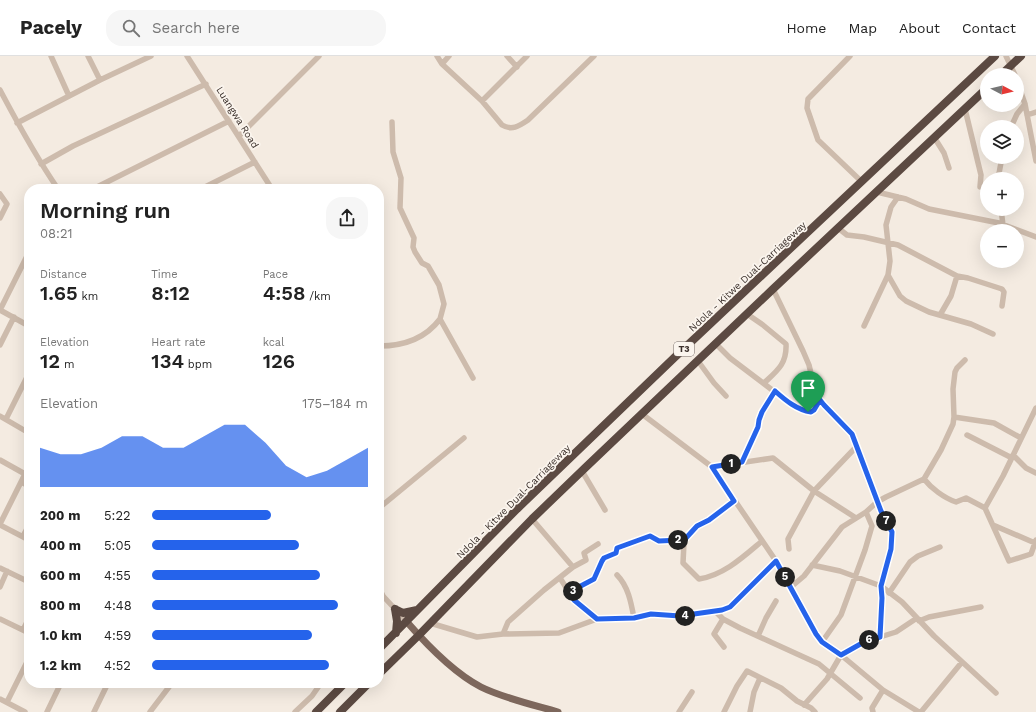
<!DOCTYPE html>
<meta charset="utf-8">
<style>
body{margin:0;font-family:"Work Sans",sans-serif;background:#f6f6f6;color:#222;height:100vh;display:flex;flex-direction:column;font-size:15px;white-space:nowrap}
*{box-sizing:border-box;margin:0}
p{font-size:13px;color:#767676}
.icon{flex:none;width:22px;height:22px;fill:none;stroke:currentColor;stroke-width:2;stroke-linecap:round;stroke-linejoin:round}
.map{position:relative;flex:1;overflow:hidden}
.details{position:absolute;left:24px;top:128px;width:360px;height:504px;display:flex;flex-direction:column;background:#fff;border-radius:16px;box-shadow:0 4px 16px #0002}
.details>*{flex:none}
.needle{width:26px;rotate:97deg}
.fabs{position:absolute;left:980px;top:12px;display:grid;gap:8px}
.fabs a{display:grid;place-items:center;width:44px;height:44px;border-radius:50%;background:#fff;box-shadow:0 4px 16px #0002;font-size:20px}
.pin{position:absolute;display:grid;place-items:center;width:34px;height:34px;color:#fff;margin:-41px -17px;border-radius:50% 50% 50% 0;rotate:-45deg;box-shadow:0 0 4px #0007}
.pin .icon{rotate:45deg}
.km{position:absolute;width:20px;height:20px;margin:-10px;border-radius:50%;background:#222;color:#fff;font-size:11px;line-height:20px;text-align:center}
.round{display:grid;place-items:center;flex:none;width:42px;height:42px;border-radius:16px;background:#f6f6f6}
.summary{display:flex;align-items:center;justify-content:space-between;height:68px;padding:0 16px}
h1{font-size:22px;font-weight:600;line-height:30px}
.stats{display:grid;grid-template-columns:repeat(3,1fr);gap:6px;height:68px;padding:4px 16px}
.stats div{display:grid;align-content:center}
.stats b{font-size:20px;font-weight:600}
.stats small{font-size:11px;font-weight:400}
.stats p{font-size:11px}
.chart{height:112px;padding:8px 16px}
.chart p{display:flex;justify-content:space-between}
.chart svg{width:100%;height:72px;margin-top:4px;fill:#2563eb;opacity:.7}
ul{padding:0 16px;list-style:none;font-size:13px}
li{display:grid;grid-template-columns:64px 48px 1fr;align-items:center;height:30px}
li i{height:10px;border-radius:5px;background:#2563eb}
header{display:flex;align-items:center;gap:24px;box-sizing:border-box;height:56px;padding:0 20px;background:#fff;border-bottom:1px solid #e0e0e0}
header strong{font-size:19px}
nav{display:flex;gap:22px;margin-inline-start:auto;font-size:14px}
.search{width:280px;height:36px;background:#f6f6f6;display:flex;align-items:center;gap:10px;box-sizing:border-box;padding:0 14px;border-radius:16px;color:#767676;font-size:15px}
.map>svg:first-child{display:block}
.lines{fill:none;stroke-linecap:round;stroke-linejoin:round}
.minor{stroke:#cdbbac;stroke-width:5.5}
.major{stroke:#7d675c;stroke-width:7}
.highway{stroke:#5c4a42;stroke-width:8}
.route-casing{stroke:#fff;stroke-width:8}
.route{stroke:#2563eb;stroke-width:5}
.labels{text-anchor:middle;stroke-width:3.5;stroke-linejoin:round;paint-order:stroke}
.shield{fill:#fbf5ee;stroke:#756b66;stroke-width:1}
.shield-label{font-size:9px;font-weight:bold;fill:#3b302b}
.street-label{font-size:10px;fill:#3b302b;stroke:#fbf5ee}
</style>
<header>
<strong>Pacely</strong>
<div class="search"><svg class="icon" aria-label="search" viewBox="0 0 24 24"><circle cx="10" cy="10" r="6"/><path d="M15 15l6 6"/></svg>Search here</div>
<nav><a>Home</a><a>Map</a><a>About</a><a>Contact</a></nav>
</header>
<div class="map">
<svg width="1036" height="656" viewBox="0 0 1036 656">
<rect width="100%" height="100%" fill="#f4ebe1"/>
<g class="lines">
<path class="minor" d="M51,0L69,40
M88,0L100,24
M187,0L272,133
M437,0L442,8L482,45L502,69C512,75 519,70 528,64L594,0
M507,0L517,11
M850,0L808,43L807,52L818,84L862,126
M1006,0L1015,19
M442,8L449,0
M1017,25L1025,48L1036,105
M0,34C18,68 36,101 58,133
M482,45L527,0
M965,53L981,119L980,131
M1027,59L1036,56
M392,66L393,96L401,122L400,152L414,182L413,191L415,196L422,207L428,210L439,229L444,248L440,263
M17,67L100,24L151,0
M1011,71L1017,58L1025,48
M239,80L319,0
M934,81L944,97L949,112
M41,108L73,90L206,28
M998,123L1002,101
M93,133L229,65
M201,133L255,106
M877,136L906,143L929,153L999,167L1036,181
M0,138L7,148L0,162
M1001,153L1003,169
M838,172L847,179L864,181L898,189L957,220L968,222L1002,233L1004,236L1002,250
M888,219L900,240L906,245L929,256L971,268L993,278
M773,233L803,295L809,309L814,330L818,341L824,349L852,378L881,455L892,476L891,493L881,530L882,542L880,581
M0,254L29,196
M0,254L29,270
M747,258L763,269L786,288C787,308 777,315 764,327
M940,259L951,240L957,220
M864,270L888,219L890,205L886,169L891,151L898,141
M716,288L730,302L788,346L801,354L811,356L813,355L820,344
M0,289L14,261
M379,290C403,290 425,283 440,263L473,322
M698,305L714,327L726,340
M642,358L712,411L776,505L791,531L812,572L822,586L841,599L883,634L919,656
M0,360L29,377
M954,361L994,367L1021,382
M6,363L29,317
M967,379L1012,402
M1013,399L1026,412L1036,417
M0,404L25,418
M742,406L758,371L759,364L762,356L775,335
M712,411L773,402L814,435L856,462
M582,415L605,454
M924,423C931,432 944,442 956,446L966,442L985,452L1009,505L1031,498L1036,484
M21,426L29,430
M379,452L464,382
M985,452L1003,420L1036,352
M532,463L573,511
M0,468L29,410
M0,469L29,484
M993,469L1035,487
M23,480L29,469
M686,482L684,487L683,507L699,523C724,519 743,501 762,485
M789,493L788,483L814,435L857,390
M812,509L840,515L881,530L902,546L934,580L996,637
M0,512L29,526
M617,519C628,530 631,546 634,562
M560,522L574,544L597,563
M0,531L7,515
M791,531L804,520L842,471L866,456L877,446L886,441L924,423L941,394L953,368L954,361L953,333L955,316L957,312L965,304
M379,532L383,540L407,566
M570,537L575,533L594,523L602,505L604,503L616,497L617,492L650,481L659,485L680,484L686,482L697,470L709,464L734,445
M889,537L910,506L918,500L940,491
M715,555L723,563L740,572L819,608L860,642
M0,563L29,577
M723,563L714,578L724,591
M919,565L929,561L981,551
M430,567L477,581L503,578L559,577L597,563L634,562L651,558L680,560L722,554L730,551L776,505
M23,574L29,562
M503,578L508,566L544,534L573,511L586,504L584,497L598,488
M758,580L766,562L776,545
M822,586L841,559L865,494L872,470L866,456
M212,627H216
M0,643L25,656
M7,646L29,602
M804,649L827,623L841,599L864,586L896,576L917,562
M47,656L61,627
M94,656L108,627
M150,656L172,627
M295,656L312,640L321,627
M679,656L692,636
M724,656L737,630L747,615L781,632L797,645L811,652L815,656
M750,656L754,636L760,622
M873,656L872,652L883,634
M921,656L962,606"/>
<path class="major" d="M407,566C427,589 454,617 481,631C503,642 534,649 558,656"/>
<path class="highway" d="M1001,19L1021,0
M395,553L397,565L396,577
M395,553L403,557L417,554
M379,593L517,453L675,301L995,0
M379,618L419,579L532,463L586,411L773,233L987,32
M316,656L345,627
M340,656L369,627"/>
</g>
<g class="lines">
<g class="route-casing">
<path id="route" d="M775,335C785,344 797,354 811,356L814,354L820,344L824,349L852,378L881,455L892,476L891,493L881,530L882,542L880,581L864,586L841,599L822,586L816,578L776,505L730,551L722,554L680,560L651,558L634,562L597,563L574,544L570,537L575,533L594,523L602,505L604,502L616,497L617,492L650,480L659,485L680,484L686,482L697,470L709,464L734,445L712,411L742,406L758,371L759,364L762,356Z"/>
</g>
<use href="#route" class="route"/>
</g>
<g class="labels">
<rect class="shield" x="674" y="286" width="20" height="14" rx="3"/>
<g class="shield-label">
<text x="684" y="296">T3</text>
</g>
<g class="street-label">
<text transform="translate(238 61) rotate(58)" y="4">Luangwa Road</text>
<text transform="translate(747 220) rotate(-43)" y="4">Ndola - Kitwe Dual-Carriageway</text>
<text transform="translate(513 445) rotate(-45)" y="4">Ndola - Kitwe Dual-Carriageway</text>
</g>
</g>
</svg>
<div class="fabs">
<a><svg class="needle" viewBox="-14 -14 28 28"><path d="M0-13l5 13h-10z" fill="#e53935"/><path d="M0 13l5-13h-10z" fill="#767676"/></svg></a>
<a><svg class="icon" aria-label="layers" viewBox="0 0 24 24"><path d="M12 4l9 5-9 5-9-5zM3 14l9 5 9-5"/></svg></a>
<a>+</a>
<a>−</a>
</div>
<div class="pin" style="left:808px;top:356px;background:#1e9e55"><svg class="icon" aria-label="arrive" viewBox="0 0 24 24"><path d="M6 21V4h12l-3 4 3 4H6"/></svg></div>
<b class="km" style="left:731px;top:408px">1</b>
<b class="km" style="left:678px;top:484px">2</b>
<b class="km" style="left:573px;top:535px">3</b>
<b class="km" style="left:685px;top:560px">4</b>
<b class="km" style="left:785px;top:521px">5</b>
<b class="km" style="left:869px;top:584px">6</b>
<b class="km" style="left:886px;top:465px">7</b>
<section class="details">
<div class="summary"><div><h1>Morning run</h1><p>08:21</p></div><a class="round"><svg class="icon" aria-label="share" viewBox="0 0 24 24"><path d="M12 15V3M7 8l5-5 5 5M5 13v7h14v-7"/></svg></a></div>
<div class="stats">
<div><p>Distance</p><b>1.65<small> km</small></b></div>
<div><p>Time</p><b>8:12</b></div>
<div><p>Pace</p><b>4:58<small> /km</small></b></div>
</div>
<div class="stats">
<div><p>Elevation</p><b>12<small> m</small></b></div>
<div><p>Heart rate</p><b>134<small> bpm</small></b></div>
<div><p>kcal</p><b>126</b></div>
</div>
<div class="chart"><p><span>Elevation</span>175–184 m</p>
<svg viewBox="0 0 160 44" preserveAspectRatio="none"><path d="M0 44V20L10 24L20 24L30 20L40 13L50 13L60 20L70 20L80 13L90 6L100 6L110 17L120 31L130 38L140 34L150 27L160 20V44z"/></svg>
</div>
<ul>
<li><b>200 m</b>5:22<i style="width:55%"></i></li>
<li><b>400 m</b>5:05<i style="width:68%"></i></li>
<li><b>600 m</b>4:55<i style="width:78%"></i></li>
<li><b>800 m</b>4:48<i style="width:86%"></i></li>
<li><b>1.0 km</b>4:59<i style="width:74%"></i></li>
<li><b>1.2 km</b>4:52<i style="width:82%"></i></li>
</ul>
</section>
</div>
